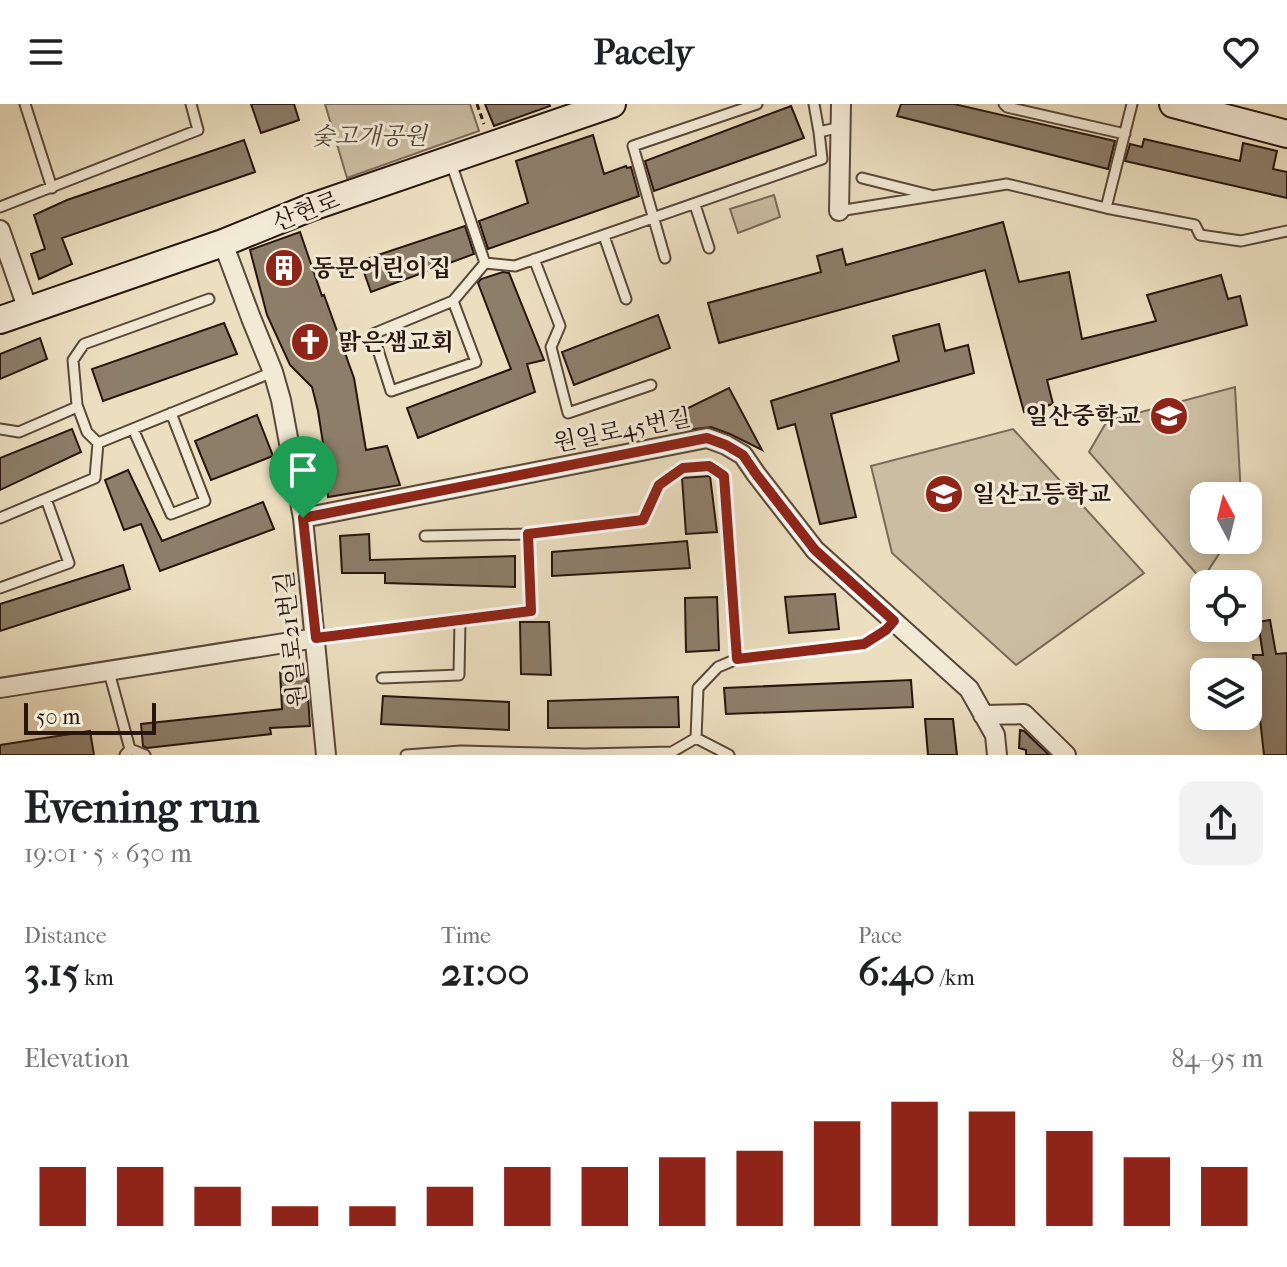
<!DOCTYPE html>
<meta charset="utf-8">
<style>
body{margin:0;font-family:"IM FELL French Canon","Noto Serif KR",serif;background:#f2f2f2;color:#202124;height:100vh;display:flex;flex-direction:column;font-size:30px;white-space:nowrap}
*{box-sizing:border-box;margin:0}
p{font-size:26px;color:#757577}
.icon{flex:none;width:44px;height:44px;fill:none;stroke:currentColor;stroke-width:2;stroke-linecap:round;stroke-linejoin:round}
.map{position:relative;height:651px;overflow:hidden}
.side{display:flex;flex-direction:column;background:#fff;flex:1}
.side>*{flex:none}
.needle{width:52px;rotate:353deg}
.fabs{position:absolute;left:1190px;top:378px;display:grid;gap:16px}
.fabs a{display:grid;place-items:center;width:72px;height:72px;border-radius:16px;background:#fff;box-shadow:0 4px 20px #0003;font-size:40px}
.scale{position:absolute;left:24px;bottom:20px;width:132px;box-sizing:border-box;padding-left:8px;border:4px solid #27150d;border-top:0;font-size:22px;line-height:28px;white-space:nowrap;color:#27150d;-webkit-text-stroke:6px #f3ead6;paint-order:stroke}
.pin{position:absolute;display:grid;place-items:center;width:68px;height:68px;color:#fff;margin:-82px -34px;border-radius:50% 50% 50% 0;rotate:-45deg;box-shadow:0 0 8px #0007}
.pin .icon{rotate:45deg}
.round{display:grid;place-items:center;flex:none;width:84px;height:84px;border-radius:16px;background:#f2f2f2}
.summary{display:flex;align-items:center;justify-content:space-between;height:136px;padding:0 24px}
h1{font-size:44px;font-weight:700;line-height:60px}
.figures{display:grid;grid-template-columns:repeat(3,1fr);gap:12px;height:136px;padding:8px 24px}
.figures div{display:grid;align-content:center}
.figures b{font-size:40px;font-weight:700}
.figures small{font-size:22px;font-weight:400}
.figures p{font-size:22px}
.chart{height:224px;padding:16px 24px}
.chart p{display:flex;justify-content:space-between}
.chart svg{width:100%;height:144px;margin-top:8px;stroke:#8f2418;stroke-width:6}
header{display:flex;justify-content:space-between;align-items:center;height:104px;padding:0 24px;background:#fff;font-size:36px;font-weight:700}
.map>svg:first-child{display:block}
.green{fill:#cbbda2;stroke:#796958;stroke-width:2}
.building{fill:#8d7e6a;stroke:#27150d;stroke-width:2}
.lines{fill:none;stroke-linecap:round;stroke-linejoin:round}
.lane-casing{stroke:#58483a;stroke-width:13}
.street-casing{stroke:#58483a;stroke-width:22}
.secondary-casing{stroke:#27150d;stroke-width:30}
.path{stroke:#27150d;stroke-width:3;stroke-dasharray:6 4;stroke-linecap:butt}
.lane{stroke:#f3ead6;stroke-width:9}
.street{stroke:#f3ead6;stroke-width:18}
.secondary{stroke:#f3ead6;stroke-width:26}
.route-casing{stroke:#fff;stroke-width:16}
.route{stroke:#8f2418;stroke-width:10}
.labels{text-anchor:middle;stroke-width:6;stroke-linejoin:round;paint-order:stroke}
.park-label{font-size:24px;font-style:italic;fill:#58473a;stroke:#f3ead6}
.street-label{font-size:24px;fill:#27150d;stroke:#f3ead6}
.poi-label{font-size:24px;font-weight:bold;fill:#27150d;stroke:#f3ead6;text-anchor:start}
</style>
<header><svg class="icon" aria-label="menu" viewBox="0 0 24 24"><path d="M4 6h16M4 12h16M4 18h16"/></svg>Pacely<svg class="icon" aria-label="heart" viewBox="0 0 24 24"><path d="M12 20l-8-8c-3-5 5-10 8-4 3-6 11-1 8 4z"/></svg></header>
<div class="map">
<svg width="1287" height="651" viewBox="0 0 1287 651">
<rect width="100%" height="100%" fill="#ecdfc0"/>
<filter id="stains"><feTurbulence type="fractalNoise" baseFrequency=".0025" numOctaves="4"/><feColorMatrix values="0 0 0 0 .2 0 0 0 0 .09 0 0 0 0 .02 0 0 0 .5 -.17"/></filter>
<radialGradient id="worn" r=".72"><stop offset=".6" stop-color="#630" stop-opacity="0"/><stop offset="1" stop-color="#630" stop-opacity=".3"/></radialGradient>
<path class="green" d="M325,0H470L479,27L347,74Z
M774,91L780,113L738,129L730,105Z
M1235,283L1241,392H1204V436H1228L1202,476L1089,348L1107,317Z
M1013,325L1144,469L1016,561L892,449L871,362Z"/>
<path class="building" d="M251,0H294L299,16L261,29Z
M485,0H549L550,2L494,22Z
M901,0H954L1115,37L1108,65L897,12Z
M791,2L804,34L654,87L645,57Z
M593,31L604,70L626,62L627,64L631,63L639,92L488,145L479,117L528,99L516,57Z
M1144,35L1240,57L1243,39L1277,47L1273,65L1287,68V94L1125,57L1130,40L1142,43Z
M244,36L255,68L62,134L72,160L39,175L31,150L45,145L34,111L67,96Z
M1003,118L1019,178L1069,168L1082,235L1156,217L1147,191L1221,171L1228,195L1240,192L1247,221L1047,276L1053,300L1024,308L985,166L719,239L708,199L821,168L817,152L842,145L846,161Z
M465,122L474,150L371,188L360,157Z
M300,128L322,192L324,191L354,274L366,346L387,342L400,381L328,393L323,352H325L318,307L312,283L290,261L267,211L250,146Z
M503,168L509,169L544,256L527,260L535,288L418,334L407,304L511,265L478,179L481,175Z
M658,211L670,244L574,281L562,248Z
M224,219L237,250L103,297L92,265Z
M939,220L945,247L968,241L974,269L831,310L856,413L820,420L795,320L778,325L771,297L899,257L893,232Z
M40,234L47,255L0,275V250Z
M729,284L762,346L730,330L711,323L688,326L678,309Z
M257,311L273,352L211,376L195,337Z
M72,325L81,348L0,386V354Z
M128,366L162,437L263,398L274,425L160,467L141,420L124,426L105,376Z
M710,372L717,428L686,430L682,374Z
M369,430L370,456L515,452V483L385,479V469H342L340,432Z
M687,437L690,464L552,472V448Z
M123,461L130,485L0,527V500Z
M835,490L839,525L789,529L785,493Z
M717,493L719,546L686,548L685,494Z
M1270,516L1276,550L1287,549V651H1264L1253,551H1263L1258,518Z
M520,518H549L551,571L521,570Z
M306,564L310,622L270,624L271,630L147,644L143,642L141,620L282,605L280,566Z
M911,576L913,603L726,610L724,584Z
M383,592L509,598V626L381,620Z
M678,593L679,623L548,624V597Z
M925,615H953L957,651H928Z
M1020,626L1024,627L1049,651H1026V646L1019,644Z
M90,627L94,651H0V641Z"/>
<g class="lines">
<g class="lane-casing">
<path id="lane" d="M25,0L52,84
M814,0L819,28
M1004,0L1007,3L1125,30
M451,59L485,159L515,162L822,55L819,28L841,23
M862,74L930,91
M695,101L709,144
M0,103L198,26L191,0
M1106,104L1132,0
M839,107L1007,80L1106,104L1195,121L1200,131L1241,137L1287,127
M604,132L626,195
M665,154L633,42L757,0
M534,155L560,222L551,243L568,309L651,281
M453,197L476,258L391,287L373,230L453,197L485,159
M0,325L19,328L77,303
M133,325L171,410L205,397L171,309
M98,339L87,328L77,301L73,256L84,240L209,195
M0,414L95,374L98,339L273,268
M425,432L528,430L643,416L659,381L683,364L709,362L724,372L737,555
M0,484L69,459L46,395
M316,534L531,507L528,430
M109,568L130,645L125,651
M382,574L459,571L460,516
M696,634L698,584L718,563L737,555L864,540L886,526L894,517
M696,634L729,651
M130,645L145,651
M406,651L461,647L585,650L672,648L696,634"/>
</g>
<g class="street-casing">
<path id="street" d="M839,107L841,0
M0,126L28,206
M223,139L251,214L273,268L281,296L303,414L326,651
M303,414L707,334L726,341L743,351L756,370L815,446L969,585L995,631L997,651
M0,584L316,534
M983,611L1024,610L1066,651"/>
</g>
<g class="secondary-casing">
<path id="secondary" d="M1173,0L1287,30
M0,216L223,139L309,104L612,0"/>
</g>
<path class="path" d="M477,0L484,20"/>
<use href="#lane" class="lane"/>
<use href="#street" class="street"/>
<use href="#secondary" class="secondary"/>
</g>
<g class="lines">
<g class="route-casing">
<path id="route" d="M707,334L726,341L743,351L756,370L815,446L894,517L886,526L864,540L737,555L724,372L709,362L683,364L659,381L643,416L528,430L531,507L316,534L303,414Z"/>
</g>
<use href="#route" class="route"/>
</g>
<defs>
<g id="building-disc" transform="scale(2)"><circle r="9.5" fill="#8f2418" stroke="#f3ead6"/><path d="M-4-6H4V6H1V3H-1V6H-4ZM-2.5-4.3h1.7v1.8h-1.7ZM.8-4.3h1.7v1.8H.8ZM-2.5-1h1.7V.8h-1.7ZM.8-1h1.7V.8H.8Z" fill="#fff"/></g>
<g id="church-disc" transform="scale(2)"><circle r="9.5" fill="#8f2418" stroke="#f3ead6"/><path d="M-1.2-6h2.4v3.5h3.3v2.4h-3.3V6h-2.4V-.1h-3.3v-2.4h3.3Z" fill="#fff"/></g>
<g id="school-disc" transform="scale(2)"><circle r="9.5" fill="#8f2418" stroke="#f3ead6"/><path d="M0-5L7-2L0 1L-7-2ZM-4 1L0 2.5L4 1V4Q0 6-4 4Z" fill="#fff"/></g>
</defs>
<g fill-rule="evenodd">
<use href="#building-disc" x="284" y="164"/>
<use href="#church-disc" x="310" y="238"/>
<use href="#school-disc" x="1169" y="312"/>
<use href="#school-disc" x="944" y="390"/>
</g>
<g class="labels">
<g class="park-label">
<text x="369" y="40">숯고개공원</text>
</g>
<g class="street-label">
<text transform="translate(306 107) rotate(-21)" y="8">산현로</text>
<text transform="translate(622 326) rotate(-11)" y="8">원일로45번길</text>
<text transform="translate(291 535) rotate(-96)" y="8">원일로21번길</text>
</g>
<g class="poi-label">
<text x="312" y="172">동문어린이집</text>
<text x="338" y="246">맑은샘교회</text>
<text x="1141" y="320" text-anchor="end">일산중학교</text>
<text x="972" y="398">일산고등학교</text>
</g>
</g>
<rect width="100%" height="100%" filter="url(#stains)"/>
<rect width="100%" height="100%" fill="url(#worn)"/>
</svg>
<div class="fabs">
<a><svg class="needle" viewBox="-14 -14 28 28"><path d="M0-13l5 13h-10z" fill="#e53935"/><path d="M0 13l5-13h-10z" fill="#757577"/></svg></a>
<a><svg class="icon" aria-label="locate" viewBox="0 0 24 24"><circle cx="12" cy="12" r="6"/><path d="M12 2v4M12 18v4M2 12h4M18 12h4"/></svg></a>
<a><svg class="icon" aria-label="layers" viewBox="0 0 24 24"><path d="M12 4l9 5-9 5-9-5zM3 14l9 5 9-5"/></svg></a>
</div>
<div class="scale">50 m</div>
<div class="pin" style="left:303px;top:414px;background:#1e9e55"><svg class="icon" aria-label="arrive" viewBox="0 0 24 24"><path d="M6 21V4h12l-3 4 3 4H6"/></svg></div>
</div>
<section class="side">
<div class="summary"><div><h1>Evening run</h1><p>19:01 · 5 × 630 m</p></div><a class="round"><svg class="icon" aria-label="share" viewBox="0 0 24 24"><path d="M12 15V3M7 8l5-5 5 5M5 13v7h14v-7"/></svg></a></div>
<div class="figures">
<div><p>Distance</p><b>3.15<small> km</small></b></div>
<div><p>Time</p><b>21:00</b></div>
<div><p>Pace</p><b>6:40<small> /km</small></b></div>
</div>
<div class="chart"><p><span>Elevation</span>84–95 m</p>
<svg viewBox="0 0 160 44" preserveAspectRatio="none"><path d="M5 44V26M15 44V26M25 44V32M35 44V38M45 44V38M55 44V32M65 44V26M75 44V26M85 44V23M95 44V21M105 44V12M115 44V6M125 44V9M135 44V15M145 44V23M155 44V26"/></svg>
</div>
</section>
